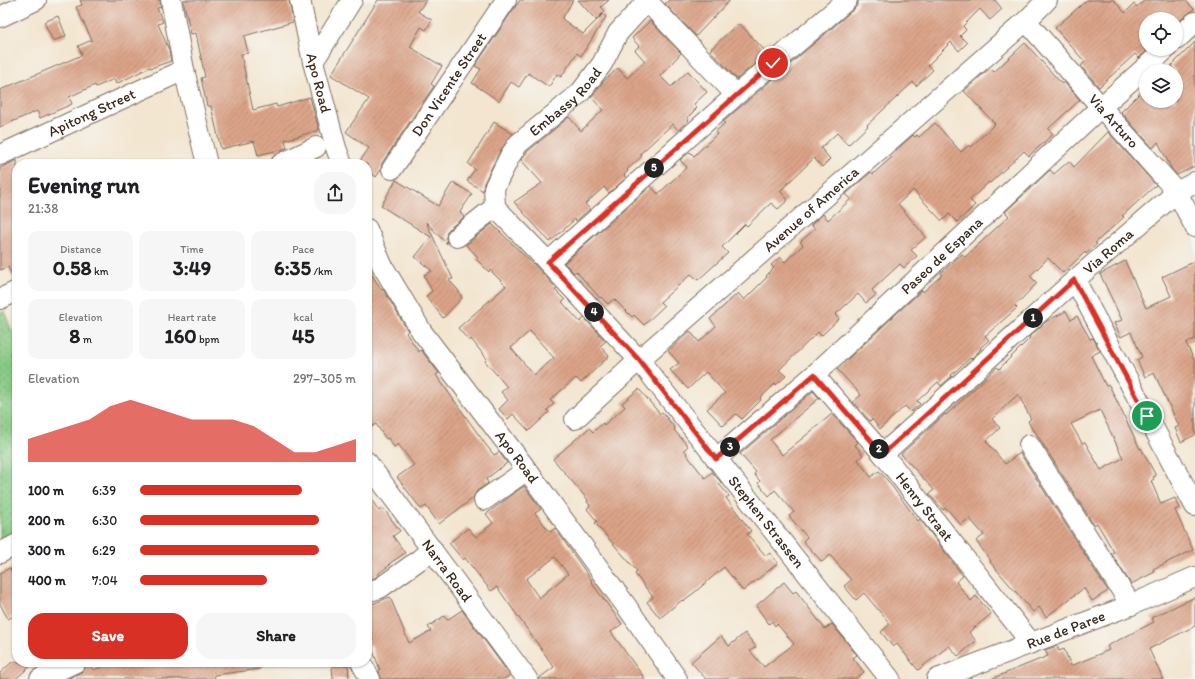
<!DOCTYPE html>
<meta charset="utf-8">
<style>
body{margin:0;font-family:Itim,sans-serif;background:#f6f6f6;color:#202124;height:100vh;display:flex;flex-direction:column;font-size:15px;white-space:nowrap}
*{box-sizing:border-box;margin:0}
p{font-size:13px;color:#757577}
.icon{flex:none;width:22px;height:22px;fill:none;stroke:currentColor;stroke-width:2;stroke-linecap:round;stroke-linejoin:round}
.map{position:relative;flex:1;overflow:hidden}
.sheet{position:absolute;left:12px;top:159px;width:360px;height:508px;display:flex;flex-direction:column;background:#fff;border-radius:16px;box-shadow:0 1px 3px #0004}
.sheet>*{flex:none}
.buttons{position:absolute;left:1139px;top:12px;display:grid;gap:8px}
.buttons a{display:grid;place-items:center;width:44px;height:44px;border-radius:50%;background:#fff;box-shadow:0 1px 3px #0004;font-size:20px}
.pin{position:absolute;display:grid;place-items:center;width:34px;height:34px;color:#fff;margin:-17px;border:2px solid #fff;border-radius:50%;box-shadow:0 1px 4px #0007}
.km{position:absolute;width:20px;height:20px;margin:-10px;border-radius:50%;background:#222;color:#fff;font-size:11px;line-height:20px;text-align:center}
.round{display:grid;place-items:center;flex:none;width:42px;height:42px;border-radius:16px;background:#f6f6f6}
.summary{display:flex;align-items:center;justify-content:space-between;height:68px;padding:0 16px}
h1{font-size:22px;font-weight:700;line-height:30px}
.figures{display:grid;grid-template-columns:repeat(3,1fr);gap:6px;height:68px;padding:4px 16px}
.figures div{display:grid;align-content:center;border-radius:10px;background:#f6f6f6;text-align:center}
.figures b{font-size:20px;font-weight:700}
.figures small{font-size:11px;font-weight:400}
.figures p{font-size:11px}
.chart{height:112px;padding:8px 16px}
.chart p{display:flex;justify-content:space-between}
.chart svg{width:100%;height:72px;margin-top:4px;fill:#d93025;opacity:.7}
.primary-button{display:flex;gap:8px;margin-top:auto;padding:8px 16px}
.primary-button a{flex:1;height:46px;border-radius:16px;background:#d93025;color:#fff;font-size:16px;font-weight:700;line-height:46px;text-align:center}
.primary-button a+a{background:#f6f6f6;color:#202124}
ul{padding:0 16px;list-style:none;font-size:13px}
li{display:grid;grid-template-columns:64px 48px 1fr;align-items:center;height:30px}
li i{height:10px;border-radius:5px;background:#d93025}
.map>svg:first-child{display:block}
.grass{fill:url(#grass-dots);stroke:#617a50}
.building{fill:url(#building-hatch);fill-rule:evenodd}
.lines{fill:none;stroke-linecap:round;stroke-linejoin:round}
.minor-casing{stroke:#7b6b5c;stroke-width:22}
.minor{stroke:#fff;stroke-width:20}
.route-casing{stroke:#fff;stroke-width:8}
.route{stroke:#d93025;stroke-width:5}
.labels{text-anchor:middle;stroke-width:3;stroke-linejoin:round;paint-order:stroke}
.street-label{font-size:15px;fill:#3b2a1e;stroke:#f6f6f2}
</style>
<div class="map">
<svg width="1195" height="679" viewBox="0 0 1195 679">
<defs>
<pattern id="grass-dots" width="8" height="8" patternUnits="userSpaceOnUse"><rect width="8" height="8" fill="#87ca83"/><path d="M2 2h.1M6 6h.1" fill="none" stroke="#70a46b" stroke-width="1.8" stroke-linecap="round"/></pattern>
<pattern id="building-hatch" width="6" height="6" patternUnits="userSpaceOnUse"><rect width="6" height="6" fill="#dca489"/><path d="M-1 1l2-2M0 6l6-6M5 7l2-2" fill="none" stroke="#b4866f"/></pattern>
</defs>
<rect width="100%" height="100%" fill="#f6f6f2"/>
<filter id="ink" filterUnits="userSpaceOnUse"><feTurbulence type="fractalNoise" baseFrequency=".025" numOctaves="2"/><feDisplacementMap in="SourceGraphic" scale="8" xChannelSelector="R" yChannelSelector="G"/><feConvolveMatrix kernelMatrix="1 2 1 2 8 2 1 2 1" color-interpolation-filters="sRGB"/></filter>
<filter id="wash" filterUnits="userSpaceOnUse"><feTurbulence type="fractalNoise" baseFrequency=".012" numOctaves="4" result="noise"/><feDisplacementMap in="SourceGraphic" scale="16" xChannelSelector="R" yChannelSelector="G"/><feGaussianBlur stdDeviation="0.9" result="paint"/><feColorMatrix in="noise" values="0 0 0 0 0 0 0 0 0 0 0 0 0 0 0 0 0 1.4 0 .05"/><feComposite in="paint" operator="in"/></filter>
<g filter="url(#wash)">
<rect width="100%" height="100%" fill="#f3e5cf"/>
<path class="grass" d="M4,311L17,344V540L0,548V313Z"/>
<g id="blocks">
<path class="building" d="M80,0H160L161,7L157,8L163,22L158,24L169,50L171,61L151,68L150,67L116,84L114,79L96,87L95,85L69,97L72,104L40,118L37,111L0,127V90L82,55L78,46L92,40L76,7L82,5Z
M183,0H289L293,22L244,36L248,53L241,54L253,110L276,104L277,107L310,97L319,130L285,140L287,148L258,155L254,141L221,149L211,106H207L201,78L205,77L196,33L191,34Z
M378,0H426L418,12L432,20L426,30L421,27L410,47L442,66L431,84L434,86L382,163L381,170L376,177L367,170V164H358L369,148L346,132L369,99L331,75Z
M520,0H573L562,19L583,34L603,14L606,17L581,56L577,53L561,77L557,74L549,87L528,73L519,87L511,82L499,101L472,83L481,69L475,66Z
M578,0H609L601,7L605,11L596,20Z
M669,0H730L696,36L665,4Z
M858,0H995L1002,9L990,20L980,9L963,26L966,30L960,36L967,43L959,51L951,42L928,65L933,70L916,86L913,82L867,125L868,126L848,145L837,133L821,148L830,159L822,167L814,158L780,191L788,200L778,209L771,203L747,226L745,224L722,247L728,253L698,280L691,274L660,302L664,306L644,325L634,315L632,317L614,299L608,304L601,297L600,298L576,271L574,273L564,263L651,186L658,194L687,167L680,160L690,152L694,156L717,134L715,132L725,123L723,122L854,9L858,4Z
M1087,0H1114L1125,13L1134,4L1137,7L1145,0H1185L1194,9L1176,24V19H1146V51L1139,58L1135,54L1099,87L1081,66L1085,62L1055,28Z
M58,16L66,36L53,41L44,22Z
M650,21L681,53L660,76L671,87L688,71L707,92L694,104L697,108L687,118L689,120L678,130L673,124L656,139L640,154L642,156L627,170L628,171L624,175L626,178L609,193L604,187L585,204L590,209L576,221L575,219L550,242L514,202L542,183L521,160L527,152L569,117L581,131L603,110L591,97L603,82L618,68L627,78L645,61L635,50L639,46L632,38Z
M736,25H741L767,53L737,79L710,50Z
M1195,42V166L1177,175L1171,168L1158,142L1153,148L1121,112L1146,87V101H1176V71L1171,66Z
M1025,43L1062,84L1064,82L1080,100L1048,129L1053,134L1029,156L1024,151L990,183L989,182L970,200L975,205L957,222L949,214L942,221L913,190L898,204L926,237L911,250L917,256L904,268L900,264L872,290L876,295L866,303L858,294L835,315L839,319L821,336L818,332L779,370L786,376L776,385L775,384L760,398L761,400L742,419L736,414L723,426L707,409L725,393L706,372L688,389L670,370L679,363L668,351L690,331L699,342L716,326L710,319L738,293L744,300L767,277L766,276L774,268L771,265L780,257L785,262L803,245L800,242L815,229L811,225L823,214L828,220L851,199L846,194L871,172L873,174L892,157L891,155L913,135L915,137L917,135L919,137L935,123L961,152L969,145L971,147L995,124L964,91L990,68L994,72Z
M494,122L513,134L500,151L484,183L483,191L467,181L475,169L468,164Z
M1108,132L1156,185L1122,216L1124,217L1095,243L1097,244L1086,254L1085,252L1063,273L1048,258L1030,276L1037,283L1015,306L1017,308L985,336L989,340L980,348L981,349L971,359L970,358L951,375L952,376L941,386L938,382L917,401L920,404L911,412L905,406L880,429L872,419L870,421L853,402L861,395L837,369L922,290L923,292L942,275L941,273L962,254L965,257L1009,216L1005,212L1050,170L1054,174L1069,161L1074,167Z
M17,160V280H14L8,267L0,270V168Z
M396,180L438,206L453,182L472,194L460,212L464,217L450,228L447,232L446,238L447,244L426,222L453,279L449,280L458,290L462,298L443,318L426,296L432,291L424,275L432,271L415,257L431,237L381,206Z
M492,224L533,264V263L557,289L555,290L565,300L562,302L580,322L584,318L606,341L600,346L609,356L581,383L576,378L550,400L554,404L547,410L549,412L529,431L513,414L508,419L499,409L508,400L501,392L507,387L485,361L487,359L471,339L469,341L458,328L506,286L490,270L489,272L476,259L478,257L466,245ZM530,331L554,358L534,375L511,348Z
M1125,261L1146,308L1171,296L1162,277L1195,261V339L1186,343L1195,362V435L1181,442L1175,428L1179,426L1154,373L1145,377L1137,360L1142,357L1131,332L1121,337L1114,323L1122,320L1100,274Z
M367,268L382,290L383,289L408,331L406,333L419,352L421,350L439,373L436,375L486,445L494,455L499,452L507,463L486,479L488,483L477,491L473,498L439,524L426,506L421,509L397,477L414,465L398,444L394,447L388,438L386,439L376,424L367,430Z
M1066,311L1071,320L1077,316L1090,339L1093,338L1100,351L1091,356L1106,386L1109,385L1140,449L1141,448L1156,476L1153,477L1154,479L1151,481L1161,504L1175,498L1180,508L1175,510L1193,550L1153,569L1155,572L1131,584L1111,553L1114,552L1097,523L1094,525L1034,430L1033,431L1028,421L1031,419L1018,394L992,419L1000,428L986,441L1005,464L1020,453L1108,591L1092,601L1084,588L1046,617L1039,607L1033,612L990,562L991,561L976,541L984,535L969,518L961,525L946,508L943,510L929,494L934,490L901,454L945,414L946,415L997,367L999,369L1030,338L1029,337L1047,321ZM1100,410L1123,458L1101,470L1085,442L1082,443L1071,424Z
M639,389L660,414L662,412L675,428L674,430L688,446L684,450L687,453L686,454L705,478L712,472L721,482L719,484L729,496L726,498L751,531L747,534L766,556L770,553L778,563L743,591L724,567L695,592L683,601L682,600L660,618L647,602L653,597L635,574L637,571L595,523L597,521L587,509L590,505L587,502L588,500L553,459L589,428L593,432L603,423L604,425L625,407L622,403Z
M813,391L819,398L770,440L782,455L832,414L858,442L855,445L863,455L858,460L871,477L879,471L888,481L918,521L920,519L963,576L956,582L971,601L976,596L991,614L969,632L976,641L958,656L949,646L918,670L897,644L893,647L881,632L890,624L864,593L856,600L844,586L851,580L830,555L822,562L803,541L807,537L789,516L794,512L775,490L769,496L758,483L760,481L754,474L756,472L740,454Z
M524,486L541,509L535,513L550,532L555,528L592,581L591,582L622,624L611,632L645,679H538L554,667L497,587L491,591L465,558L463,560L449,543L468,528L476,537L493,523L486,514ZM555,557L568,574L539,598L526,579Z
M367,493L379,511L383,508L400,531L393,536L405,553L389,564L390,565L379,573V574L375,578L367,580Z
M10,568L12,572L17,569V614L8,619L0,604V573Z
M784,582L793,593L796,591L825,629L832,624L857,655L853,658L864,672L855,679H706L691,662L721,636L729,646L745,633L756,647L750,651L764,667L794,644L777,624L775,626L772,621L769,624L756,606Z
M390,597L409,643L431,631L428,627L444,616L447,620L462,610L510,675L505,679H381L379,671L380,670L371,645L367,646V606Z
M1195,597V626L1149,649L1163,679H991L1048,656L1045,650L1057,646L1059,651L1064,649L1071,666L1109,650L1107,646L1154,622L1151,618Z
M12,662H35L19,676L15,679H0V673Z
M116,662H260V669L214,675L215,679H67L81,672L89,663L93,670Z
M348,665L349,679H333L332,666Z"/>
</g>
</g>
<g filter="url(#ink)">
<use href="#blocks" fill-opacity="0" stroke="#7b6b5c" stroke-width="1"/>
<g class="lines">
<g class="minor-casing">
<g id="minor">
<path d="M171,0L184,70L207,164"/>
<path id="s1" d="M300,0L313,62L336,148L342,164"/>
<path d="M647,1L736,95"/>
<path d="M0,17L36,0"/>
<path id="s2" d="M1026,21L1101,107L1177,192L1195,227"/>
<path d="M1176,40L1195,22"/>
<path d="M313,62L352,0"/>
<path id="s3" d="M0,155L184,70"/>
<path d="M281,164L316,147"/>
<path id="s4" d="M392,169L506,0"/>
<path id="s5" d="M495,207L548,262L639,360L890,679"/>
<path id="s6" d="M495,207L494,188L510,156L518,144L580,93L602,64L618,33L648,0"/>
<path id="s7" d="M367,229L382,265L422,332L527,470L627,607L677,679"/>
<path d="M457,237L495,207"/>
<path d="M548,262L736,95L847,0"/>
<path d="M1075,280L1195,506"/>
<path d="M0,299L17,291"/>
<path id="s8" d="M814,375L883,454L1031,643"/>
<path id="s9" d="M575,419L639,360L1026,21L1047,0"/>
<path d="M1029,445L1131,605"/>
<path id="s10" d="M883,454L1075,280L1177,192L1195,182"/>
<path id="s11" d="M716,459L814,375L1101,107L1166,49"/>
<path id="s12" d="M367,462L527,679"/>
<path d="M484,500L527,470"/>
<path d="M0,553L17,544"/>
<path d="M367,592L380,588L419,560L432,549"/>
<path d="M361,662L370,679"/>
<path d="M40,679L76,662"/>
<path id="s13" d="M937,679L1131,605L1195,577"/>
</g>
</g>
<use href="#minor" class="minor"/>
</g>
</g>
<g class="lines" filter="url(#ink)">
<g class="route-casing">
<path id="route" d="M773,63L548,262L639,360L716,459L814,375L883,454L1074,280L1147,416"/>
</g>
<use href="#route" class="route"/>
</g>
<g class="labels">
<g class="street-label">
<text dy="5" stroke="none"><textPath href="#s1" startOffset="85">Apo Road</textPath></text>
<text dy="5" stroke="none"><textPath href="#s4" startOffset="102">Don Vicente Street</textPath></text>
<text dy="5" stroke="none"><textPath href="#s6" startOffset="133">Embassy Road</textPath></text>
<text dy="5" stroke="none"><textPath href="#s3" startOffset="101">Apitong Street</textPath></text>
<text dy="5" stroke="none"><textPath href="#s2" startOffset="133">Via Arturo</textPath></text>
<text dy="5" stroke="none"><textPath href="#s9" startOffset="316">Avenue of America</textPath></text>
<text dy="5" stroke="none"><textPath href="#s10" startOffset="303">Via Roma</textPath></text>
<text dy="5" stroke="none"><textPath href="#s11" startOffset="304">Paseo de Espana</textPath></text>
<text dy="5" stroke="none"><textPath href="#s7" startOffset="274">Apo Road</textPath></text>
<text dy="5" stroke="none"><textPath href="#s8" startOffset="172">Henry Straat</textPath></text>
<text dy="5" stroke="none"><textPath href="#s5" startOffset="416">Stephen Strassen</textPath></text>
<text dy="5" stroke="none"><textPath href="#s12" startOffset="135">Narra Road</textPath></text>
<text dy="5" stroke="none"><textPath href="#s13" startOffset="138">Rue de Paree</textPath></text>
</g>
</g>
</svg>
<div class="buttons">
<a><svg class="icon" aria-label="locate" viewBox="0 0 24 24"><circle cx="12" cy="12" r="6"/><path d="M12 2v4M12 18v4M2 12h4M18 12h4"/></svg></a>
<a><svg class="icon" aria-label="layers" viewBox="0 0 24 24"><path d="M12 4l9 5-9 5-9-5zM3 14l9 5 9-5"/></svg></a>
</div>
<div class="pin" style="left:1147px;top:416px;background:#1e9e55"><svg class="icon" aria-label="arrive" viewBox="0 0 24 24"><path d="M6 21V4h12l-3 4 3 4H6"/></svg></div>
<div class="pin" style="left:773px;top:63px;background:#d93025"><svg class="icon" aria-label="check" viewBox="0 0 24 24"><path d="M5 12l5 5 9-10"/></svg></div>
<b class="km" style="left:1033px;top:318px">1</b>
<b class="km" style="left:879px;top:449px">2</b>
<b class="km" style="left:730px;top:447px">3</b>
<b class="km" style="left:594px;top:312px">4</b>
<b class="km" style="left:654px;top:168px">5</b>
<section class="sheet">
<div class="summary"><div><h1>Evening run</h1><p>21:38</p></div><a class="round"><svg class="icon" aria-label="share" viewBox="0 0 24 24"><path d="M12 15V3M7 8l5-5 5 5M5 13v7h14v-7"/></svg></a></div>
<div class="figures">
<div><p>Distance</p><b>0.58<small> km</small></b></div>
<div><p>Time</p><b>3:49</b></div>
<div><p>Pace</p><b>6:35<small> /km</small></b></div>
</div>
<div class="figures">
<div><p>Elevation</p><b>8<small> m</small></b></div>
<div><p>Heart rate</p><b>160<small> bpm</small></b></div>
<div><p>kcal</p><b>45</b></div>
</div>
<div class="chart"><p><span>Elevation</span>297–305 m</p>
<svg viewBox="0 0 160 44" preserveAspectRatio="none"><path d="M0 44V30L10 26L20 22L30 18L40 10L50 6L60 10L70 14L80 18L90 18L100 18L110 22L120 30L130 38L140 38L150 34L160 30V44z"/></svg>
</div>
<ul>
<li><b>100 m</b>6:39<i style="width:75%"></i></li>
<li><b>200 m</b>6:30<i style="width:83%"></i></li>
<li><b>300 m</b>6:29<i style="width:83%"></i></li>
<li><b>400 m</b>7:04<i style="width:59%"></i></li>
</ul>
<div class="primary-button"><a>Save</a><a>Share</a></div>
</section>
</div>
